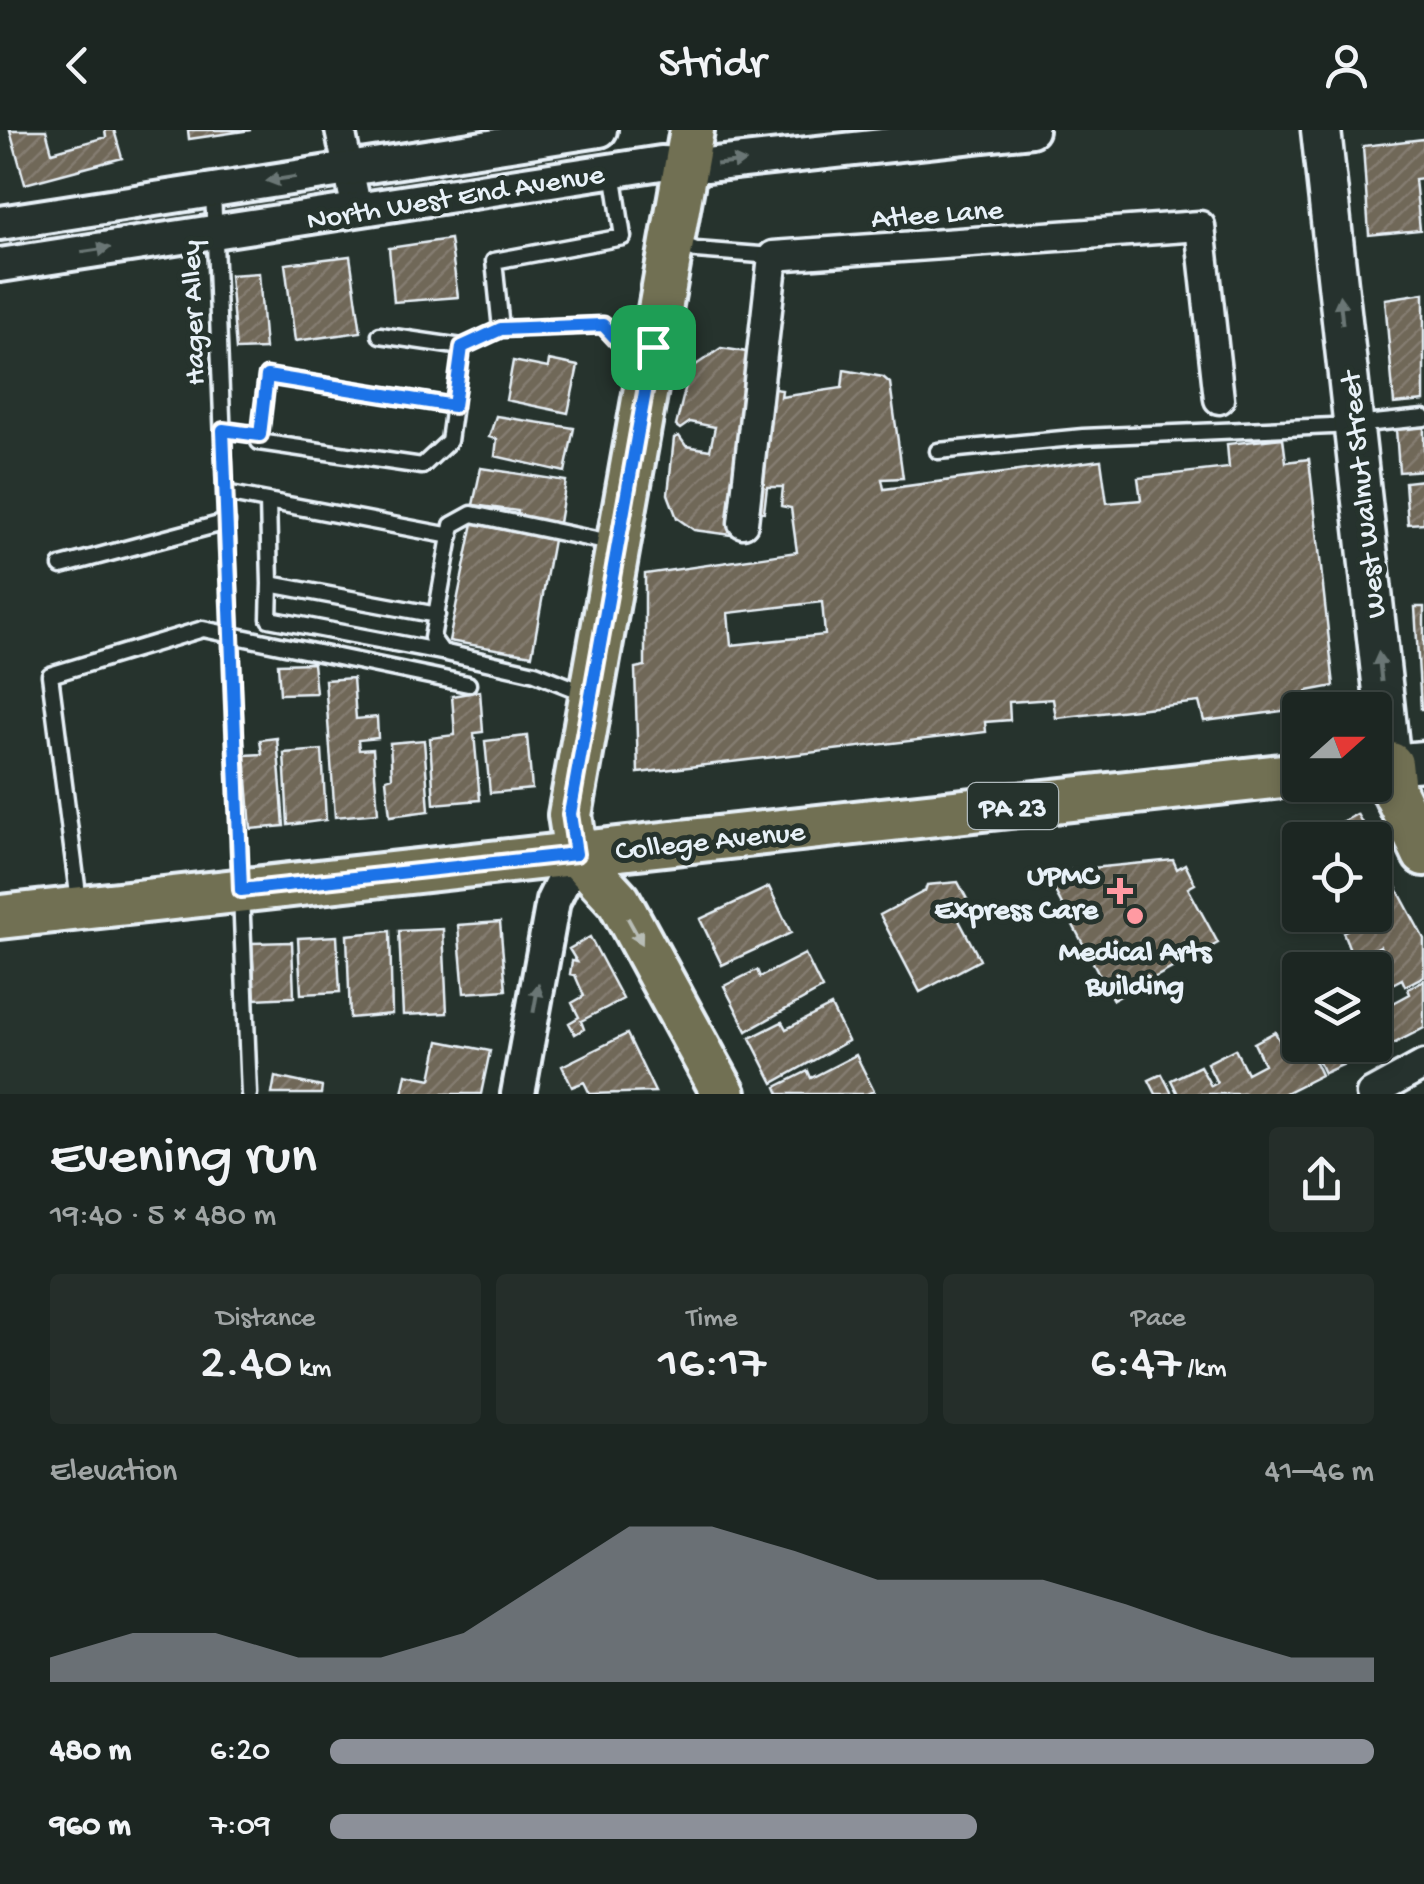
<!DOCTYPE html>
<meta charset="utf-8">
<style>
body{margin:0;font-family:"Gochi Hand",sans-serif;background:#252e2a;color:#f1f3f6;height:100vh;display:flex;flex-direction:column;font-size:38px;white-space:nowrap}
*{box-sizing:border-box;margin:0}
p{font-size:32px;color:#a0a5a5}
.icon{flex:none;width:55px;height:55px;fill:none;stroke:currentColor;stroke-width:2;stroke-linecap:round;stroke-linejoin:round}
.map{position:relative;height:964px;overflow:hidden}
.sheet{display:flex;flex-direction:column;background:#1c2622;flex:1}
.sheet>*{flex:none}
.needle{width:65px;rotate:69deg}
.controls{position:absolute;left:1282px;top:562px;display:grid;gap:20px}
.controls a{display:grid;place-items:center;width:110px;height:110px;border-radius:10px;background:#1c2622;box-shadow:0 5px 15px #0003,0 0 0 2px #3a4340;font-size:50px}
.pin{position:absolute;display:grid;place-items:center;width:85px;height:85px;color:#fff;margin:-42px;border-radius:20px;box-shadow:0 5px 15px #0006}
.round{display:grid;place-items:center;flex:none;width:105px;height:105px;border-radius:10px;background:#252e2a}
.head{display:flex;align-items:center;justify-content:space-between;height:170px;padding:0 50px}
h1{font-size:55px;font-weight:600;line-height:75px}
.metrics{display:grid;grid-template-columns:repeat(3,1fr);gap:15px;height:170px;padding:10px 50px}
.metrics div{display:grid;align-content:center;border-radius:10px;background:#252e2a;text-align:center}
.metrics b{font-size:50px;font-weight:600}
.metrics small{font-size:28px;font-weight:400}
.metrics p{font-size:28px}
.chart{height:280px;padding:20px 50px}
.chart p{display:flex;justify-content:space-between}
.chart svg{width:100%;height:180px;margin-top:10px;fill:#8c9099;opacity:.7}
ul{padding:0 50px;list-style:none;font-size:32px}
li{display:grid;grid-template-columns:160px 120px 1fr;align-items:center;height:75px}
li i{height:25px;border-radius:12px;background:#8c9099}
header{display:flex;justify-content:space-between;align-items:center;height:130px;padding:0 50px;background:#1c2622;font-size:45px;font-weight:600}
.map>svg:first-child{display:block}
.building{fill:url(#building-hatch);stroke:#e8f1f8;stroke-width:2.5;fill-rule:evenodd}
.lines{fill:none;stroke-linecap:round;stroke-linejoin:round}
.service-casing{stroke:#e8f1f8;stroke-width:21}
.minor-casing{stroke:#e8f1f8;stroke-width:35}
.tertiary-casing{stroke:#e8f1f8;stroke-width:40}
.secondary-casing{stroke:#e8f1f8;stroke-width:45}
.primary-casing{stroke:#e8f1f8;stroke-width:50}
.service{stroke:#26332d;stroke-width:14}
.minor{stroke:#26332d;stroke-width:28}
.tertiary{stroke:#26332d;stroke-width:32}
.secondary{stroke:#26332d;stroke-width:38}
.primary{stroke:#716f52;stroke-width:42}
.oneway{fill:#6a7674}
.oneway2{fill:#b8bdb6}
.route-casing{stroke:#fff;stroke-width:20}
.route{stroke:#1a73e8;stroke-width:12}
.poi-dot{fill:#ff9aa2;stroke:#26332d;stroke-width:4}
.labels{text-anchor:middle;stroke-width:10;stroke-linejoin:round;paint-order:stroke}
.shield{fill:#26332d;stroke:#aeb8bb;stroke-width:2.5}
.shield-label{font-size:28px;font-weight:bold;fill:#e8f1f8}
.street-label{font-size:30px;fill:#e8f1f8;stroke:#26332d}
.poi-label{font-size:30px;font-weight:bold;fill:#e8f1f8;stroke:#26332d;text-anchor:end}
</style>
<header><svg class="icon" aria-label="back" viewBox="0 0 24 24"><path d="M15 5l-7 7 7 7"/></svg>Stridr<svg class="icon" aria-label="person" viewBox="0 0 24 24"><circle cx="12" cy="8" r="4"/><path d="M4 21q1-7 8-7t8 7"/></svg></header>
<div class="map">
<svg width="1424" height="964" viewBox="0 0 1424 964">
<defs>
<pattern id="building-hatch" width="6" height="6" patternUnits="userSpaceOnUse" patternTransform="scale(2.5)"><rect width="6" height="6" fill="#706758"/><path d="M-1 1l2-2M0 6l6-6M5 7l2-2" fill="none" stroke="#847d71"/></pattern>
</defs>
<rect width="100%" height="100%" fill="#26332d"/>
<filter id="ink" filterUnits="userSpaceOnUse"><feTurbulence type="fractalNoise" baseFrequency=".01" numOctaves="2"/><feDisplacementMap in="SourceGraphic" scale="20" xChannelSelector="R" yChannelSelector="G"/><feConvolveMatrix kernelMatrix="1 2 1 2 8 2 1 2 1" color-interpolation-filters="sRGB"/></filter>
<g filter="url(#ink)">
<path class="building" d="M10,0H46L52,22L106,7L105,0H114L122,28L25,54Z
M188,0H251L189,9Z
M1424,9V48L1415,49L1420,100L1369,105L1363,16Z
M450,109L458,167L394,172L389,118Z
M350,126L361,202L295,211L285,134Z
M259,143L265,219L236,220L230,145Z
M1424,163V271L1394,274L1385,169Z
M721,218L779,227L774,259L782,260L781,267L842,258L844,240L883,247L890,253L903,348L882,349L884,359L1101,330L1107,373L1141,370L1138,348L1229,338L1227,314L1283,308L1286,332L1309,329L1334,556L1307,561L1306,578L1204,591L1199,572L1056,588L1053,569L1009,572L1010,590L985,592L986,602L638,643L635,538L645,536V444L797,422L791,378L781,376L783,357H767L764,382L752,381L747,407L694,400L677,388L668,364L674,308L679,306L686,316L710,320L715,297L690,292L680,299L676,296L690,239ZM822,472L825,505L731,515L728,483Z
M549,230L578,236L568,283L506,270L513,231L548,238Z
M496,286L574,298L565,342L495,326L497,309L489,307Z
M1424,296V340L1399,342L1396,299Z
M481,338L566,351L559,393L517,386L518,381L473,375Z
M1424,350V393L1408,394L1405,352Z
M473,393L553,410L532,525L449,511Z
M1415,477H1424V579H1421Z
M313,533L316,563L280,564L278,534Z
M353,548L356,589L377,587L378,608L358,610L359,620L373,619L378,683L335,687L325,550Z
M480,561L483,602L474,603L480,670L434,674L430,608L455,605L452,566Z
M527,606L532,659L490,663L485,611Z
M277,608L284,696L251,699L245,625L262,624L260,610Z
M424,610L429,681L390,686L386,649L392,647L390,613Z
M322,620L326,690L288,695L284,623Z
M1357,684L1372,710H1308Z
M1380,727L1424,809V846L1405,856L1402,849L1375,863V840H1360L1385,827L1380,816L1354,830L1343,802L1366,790L1364,785H1375V730Z
M1173,730L1177,739L1185,734L1195,754L1188,758L1218,813L1113,870L1049,750L1052,742Z
M958,752L968,771L953,779L980,830L920,862L880,785L925,761L927,755Z
M769,757L791,803L722,835L700,789Z
M500,792L506,860L464,863L458,795Z
M443,799L447,883L403,885L399,801Z
M390,801L392,884L350,888L347,805Z
M337,806L340,862L301,864L298,808Z
M590,807L623,869L581,891L584,899L575,904L569,893L579,887L572,873L584,866L575,845L570,844L572,831L577,832L569,819Z
M292,812L294,867L255,869L252,813Z
M805,824L822,859L747,901L724,856L757,840L760,847Z
M1424,850V898L1389,916L1375,883L1410,864L1408,859Z
M831,876L848,911L773,953L750,908L782,892L786,899Z
M1295,890L1300,915H1307L1321,945L1283,964H1178L1171,950L1200,936L1211,956L1217,953L1207,933L1235,919L1247,943L1264,934L1254,913L1275,902L1285,922L1297,916L1286,895Z
M627,904L655,962L590,964L584,952L572,957L562,936Z
M439,911L490,921L481,964H402L406,944L431,949Z
M1311,915H1363L1367,924L1324,943Z
M856,925L874,961L867,964H779L776,957L808,941L811,948Z
M1162,944L1172,964H1156L1149,950Z
M275,947L322,957L321,964H272Z"/>
<g class="lines">
<g class="service-casing">
<path id="service" d="M613,41L623,107L494,131L501,199L603,195L617,210L650,217
M213,61L249,964
M677,112L696,120L773,126
M380,205L462,217L501,199
M454,276L267,246L259,312L422,336L449,311L462,217
M223,300L259,305
M938,321L1083,307L1354,295L1424,288
M225,363L451,406
M268,371L270,454L437,485
M61,436L227,392
M270,454L269,489L442,522
M588,564L535,543L442,522L432,508L452,395L472,384L615,414
M79,772L50,545L203,499L468,554"/>
</g>
<g class="minor-casing">
<path id="minor" d="M340,0L357,80
M743,393L773,126L1200,96L1219,269
M1371,964L1424,935"/>
</g>
<g class="tertiary-casing">
<path id="tertiary" d="M0,93L600,0
M0,135L661,33L706,35L1031,0
M518,964L553,771L576,724"/>
</g>
<g class="secondary-casing">
<path id="secondary" d="M1321,0L1391,634L1424,631"/>
</g>
<g class="primary-casing">
<path id="primary" d="M1375,636L1391,634L1394,661L1424,724
M576,724L570,685L692,0
M576,724L619,771L724,964
M0,787L1300,644"/>
</g>
<use href="#service" class="service"/>
<use href="#minor" class="minor"/>
<use href="#tertiary" class="tertiary"/>
<use href="#secondary" class="secondary"/>
<use href="#primary" class="primary"/>
</g>
<defs><path id="oneway-solid" d="M-6-.8H1V-3.2L6.5 0L1 3.2V.8H-6Z" transform="scale(2.5)"/></defs>
<g class="oneway">
<use href="#oneway-solid" transform="translate(731 33) rotate(-6)"/>
<use href="#oneway-solid" transform="translate(281 49) rotate(171)"/>
<use href="#oneway-solid" transform="translate(96 120) rotate(-9)"/>
<use href="#oneway-solid" transform="translate(1341 180) rotate(-96)"/>
<use href="#oneway-solid" transform="translate(1380 537) rotate(-96)"/>
<use href="#oneway-solid" transform="translate(536 868) rotate(-80)"/>
</g>
<use class="oneway2" href="#oneway-solid" transform="translate(635 801) rotate(61)"/>
</g>
<g class="lines" filter="url(#ink)">
<g class="route-casing">
<path id="route" d="M603,195L617,210L653,217L570,684L576,724L241,760L223,300L260,305L267,246L454,276L462,217L501,199Z"/>
</g>
<use href="#route" class="route"/>
</g>
<g class="poi-dot">
<path d="M1115 746h10v10h10v10h-10v10h-10v-10h-10v-10h10z"/>
<circle cx="1135" cy="786" r="10"/>
</g>
<g class="labels">
<rect class="shield" x="968" y="653" width="90" height="46" rx="8"/>
<g class="shield-label">
<text x="1013" y="686">PA 23</text>
</g>
<g class="street-label">
<text transform="translate(455 65) rotate(-9)" y="10">North West End Avenue</text>
<text transform="translate(937 82) rotate(-4)" y="10">Atlee Lane</text>
<text transform="translate(191 183) rotate(-92)" y="10">Hager Alley</text>
<text transform="translate(1361 365) rotate(-96)" y="10">West Walnut Street</text>
<text transform="translate(710 709) rotate(-6)" y="10">College Avenue</text>
</g>
<g class="poi-label">
<text x="1098" y="754">UPMC<tspan x="1098" dy="34">Express Care</tspan></text>
<text x="1135" y="830" text-anchor="middle">Medical Arts<tspan x="1135" dy="34">Building</tspan></text>
</g>
</g>
</svg>
<div class="controls">
<a><svg class="needle" viewBox="-14 -14 28 28"><path d="M0-13l5 13h-10z" fill="#e53935"/><path d="M0 13l5-13h-10z" fill="#a0a5a5"/></svg></a>
<a><svg class="icon" aria-label="locate" viewBox="0 0 24 24"><circle cx="12" cy="12" r="6"/><path d="M12 2v4M12 18v4M2 12h4M18 12h4"/></svg></a>
<a><svg class="icon" aria-label="layers" viewBox="0 0 24 24"><path d="M12 4l9 5-9 5-9-5zM3 14l9 5 9-5"/></svg></a>
</div>
<div class="pin" style="left:653px;top:217px;background:#1e9e55"><svg class="icon" aria-label="arrive" viewBox="0 0 24 24"><path d="M6 21V4h12l-3 4 3 4H6"/></svg></div>
</div>
<section class="sheet">
<div class="head"><div><h1>Evening run</h1><p>19:40 · 5 × 480 m</p></div><a class="round"><svg class="icon" aria-label="share" viewBox="0 0 24 24"><path d="M12 15V3M7 8l5-5 5 5M5 13v7h14v-7"/></svg></a></div>
<div class="metrics">
<div><p>Distance</p><b>2.40<small> km</small></b></div>
<div><p>Time</p><b>16:17</b></div>
<div><p>Pace</p><b>6:47<small> /km</small></b></div>
</div>
<div class="chart"><p><span>Elevation</span>41–46 m</p>
<svg viewBox="0 0 160 44" preserveAspectRatio="none"><path d="M0 44V38L10 32L20 32L30 38L40 38L50 32L60 19L70 6L80 6L90 12L100 19L110 19L120 19L130 25L140 32L150 38L160 38V44z"/></svg>
</div>
<ul>
<li><b>480 m</b>6:20<i style="width:100%"></i></li>
<li><b>960 m</b>7:09<i style="width:62%"></i></li>
</ul>
</section>
